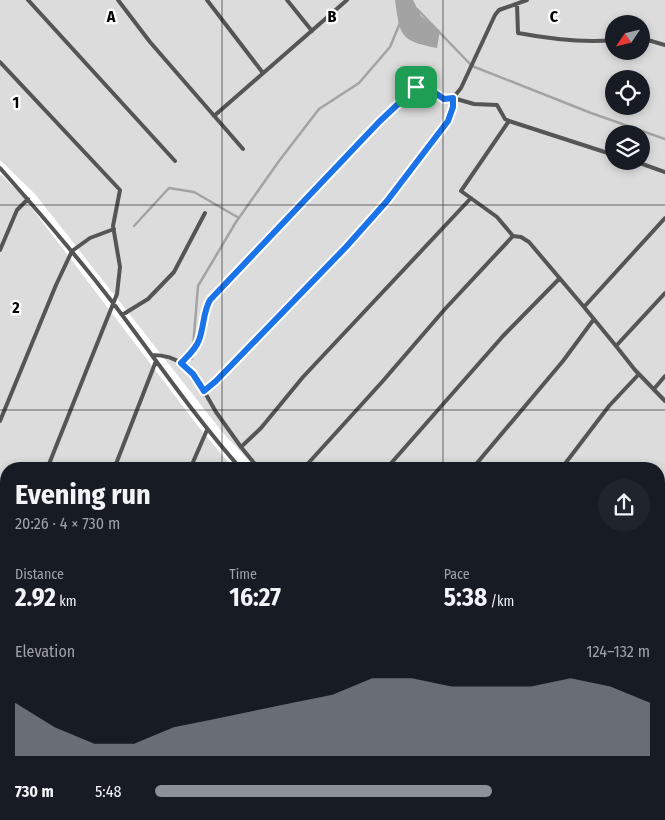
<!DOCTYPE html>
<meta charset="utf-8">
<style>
body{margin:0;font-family:"Fira Sans Condensed",sans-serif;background:#20242c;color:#f1f3f6;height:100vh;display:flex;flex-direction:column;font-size:19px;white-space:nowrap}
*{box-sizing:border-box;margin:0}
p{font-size:16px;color:#9ea1a6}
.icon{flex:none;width:28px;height:28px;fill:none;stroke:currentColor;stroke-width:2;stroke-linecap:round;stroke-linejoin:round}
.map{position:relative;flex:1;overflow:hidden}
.details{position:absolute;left:0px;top:462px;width:665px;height:358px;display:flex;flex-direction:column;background:#171b24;border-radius:20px 20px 0 0;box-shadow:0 2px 8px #0003}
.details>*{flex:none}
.needle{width:32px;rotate:235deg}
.buttons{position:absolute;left:605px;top:15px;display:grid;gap:10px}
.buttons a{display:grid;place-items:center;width:45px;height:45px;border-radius:50%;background:#171b24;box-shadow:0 2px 8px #0003;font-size:25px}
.pin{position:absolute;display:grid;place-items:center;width:42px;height:42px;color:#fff;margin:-21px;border-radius:10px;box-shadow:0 2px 8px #0006}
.round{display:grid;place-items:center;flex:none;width:52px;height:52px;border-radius:26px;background:#20242c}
.overview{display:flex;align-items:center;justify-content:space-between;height:85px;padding:0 15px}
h1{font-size:28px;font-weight:700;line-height:38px}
.metrics{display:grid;grid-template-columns:repeat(3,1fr);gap:8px;height:85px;padding:5px 15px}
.metrics div{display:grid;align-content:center}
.metrics b{font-size:25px;font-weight:700}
.metrics small{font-size:14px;font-weight:400}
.metrics p{font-size:14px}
.chart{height:140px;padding:10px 15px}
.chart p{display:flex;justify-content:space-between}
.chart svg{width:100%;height:90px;margin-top:5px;fill:#8c9099;opacity:.7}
ul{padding:0 15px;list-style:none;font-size:16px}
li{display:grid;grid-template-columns:80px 60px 1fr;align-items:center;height:38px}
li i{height:12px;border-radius:6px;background:#8c9099}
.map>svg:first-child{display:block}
.green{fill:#dcdcdc;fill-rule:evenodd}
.water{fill:#a3a3a3}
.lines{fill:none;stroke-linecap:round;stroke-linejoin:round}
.stream{stroke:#a3a3a3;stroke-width:2.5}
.service{stroke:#555;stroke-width:4}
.route-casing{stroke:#fff;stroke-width:10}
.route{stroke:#1a73e8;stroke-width:6}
.grid{fill:none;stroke:#000;stroke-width:1;stroke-opacity:0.55}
.grid-label{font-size:16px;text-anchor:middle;font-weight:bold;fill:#000;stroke:#fff;stroke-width:4.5;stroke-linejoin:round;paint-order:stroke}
</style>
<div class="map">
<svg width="665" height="820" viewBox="0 0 665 820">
<rect width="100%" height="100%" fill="#fff"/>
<path class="green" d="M0,0H665V820H622L613,814H659V469H257L223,433L35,194L0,160ZM614,24H641V51H614ZM614,79H641V106H614ZM614,134H641V161H614Z
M0,174L22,195L197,425L234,469H6V814H586L594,820H0Z"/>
<path class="water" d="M395,0H413L421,16L440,31L437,48C399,41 400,35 395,0Z"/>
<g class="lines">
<path class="stream" d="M417,9L472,66L591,113L665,139
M134,226L169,188L194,192L239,218
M192,359L198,286L236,222L279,161L319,109L359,83L390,47L400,23"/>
<path class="service" d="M28,0L175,161
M118,0L150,42L243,149
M207,0L263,73
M287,0L312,31
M517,4L518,33C550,39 581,43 614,40
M641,38L665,45
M0,62L120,190L113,226L120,267L117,294L47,469
M214,116L347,0
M509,121L461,191L497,217L513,236
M634,161L665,172
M0,168C39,212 77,256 113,303C155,358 194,416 241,469
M0,250L17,210L28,199
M584,307L616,346L665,293
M122,315L148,299L174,272L205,213
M616,346L635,370L665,401
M152,355C180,355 190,369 204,391L206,390L370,221L402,183L448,121L453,107V98L474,104L497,105L505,119L509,121L614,155
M181,363C188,356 196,349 199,340C204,327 203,312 210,301L379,122L416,87L421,84L444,99L453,98L461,88L495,15L499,10L527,0
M654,389L665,376
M204,391L216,412L241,447L261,428L303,377L471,198
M0,421L56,285L72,251L90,238L114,229
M241,447L259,469
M114,469L156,361
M190,469L207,430
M303,469L382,382L445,309L513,236L521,237L529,242L584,307L665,218
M386,469L503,336L559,279
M472,469L563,361L594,319
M561,469L609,406L639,374
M0,585L6,570
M0,727L6,722
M659,739L665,741
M265,814L271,820
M597,814L606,820
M101,820L110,814
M216,820L226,814
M330,820L340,814
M445,820L455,814
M543,820L552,814"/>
</g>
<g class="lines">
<g class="route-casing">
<path id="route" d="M422,84L444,99L453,98V107L448,121L387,201L346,247L216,381L204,391L193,374L181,363C188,356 196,349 199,340C204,327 203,312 210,300L379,122L416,87Z"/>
</g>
<use href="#route" class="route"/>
</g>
<path class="grid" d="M222,0V469M443,0V469M0,205H665M0,410H665M0,615H6M659,615H665M222,814V820M443,814V820"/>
<g class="grid-label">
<text x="111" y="22">A</text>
<text x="332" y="22">B</text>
<text x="554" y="22">C</text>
<text x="16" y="108">1</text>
<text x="16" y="313">2</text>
</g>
</svg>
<div class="buttons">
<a><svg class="needle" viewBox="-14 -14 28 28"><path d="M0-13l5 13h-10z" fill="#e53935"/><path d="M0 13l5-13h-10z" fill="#9ea1a6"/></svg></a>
<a><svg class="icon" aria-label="locate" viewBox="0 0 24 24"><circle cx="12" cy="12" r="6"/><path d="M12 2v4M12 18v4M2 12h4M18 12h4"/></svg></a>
<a><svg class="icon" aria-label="layers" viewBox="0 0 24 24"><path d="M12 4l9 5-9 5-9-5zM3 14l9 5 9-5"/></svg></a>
</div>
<div class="pin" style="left:416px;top:87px;background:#1e9e55"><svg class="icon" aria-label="arrive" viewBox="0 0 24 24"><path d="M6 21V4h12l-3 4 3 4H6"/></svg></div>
<section class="details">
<div class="overview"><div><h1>Evening run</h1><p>20:26 · 4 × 730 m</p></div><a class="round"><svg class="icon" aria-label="share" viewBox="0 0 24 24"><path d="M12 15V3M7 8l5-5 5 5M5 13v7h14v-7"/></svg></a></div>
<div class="metrics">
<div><p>Distance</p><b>2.92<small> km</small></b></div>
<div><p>Time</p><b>16:27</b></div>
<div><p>Pace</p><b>5:38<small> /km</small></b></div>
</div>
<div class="chart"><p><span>Elevation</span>124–132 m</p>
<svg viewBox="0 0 160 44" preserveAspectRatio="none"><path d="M0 44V18L10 30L20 38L30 38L40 30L50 26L60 22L70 18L80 14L90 6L100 6L110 10L120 10L130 10L140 6L150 10L160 18V44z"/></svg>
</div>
<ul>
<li><b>730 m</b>5:48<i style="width:68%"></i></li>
</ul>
</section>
</div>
